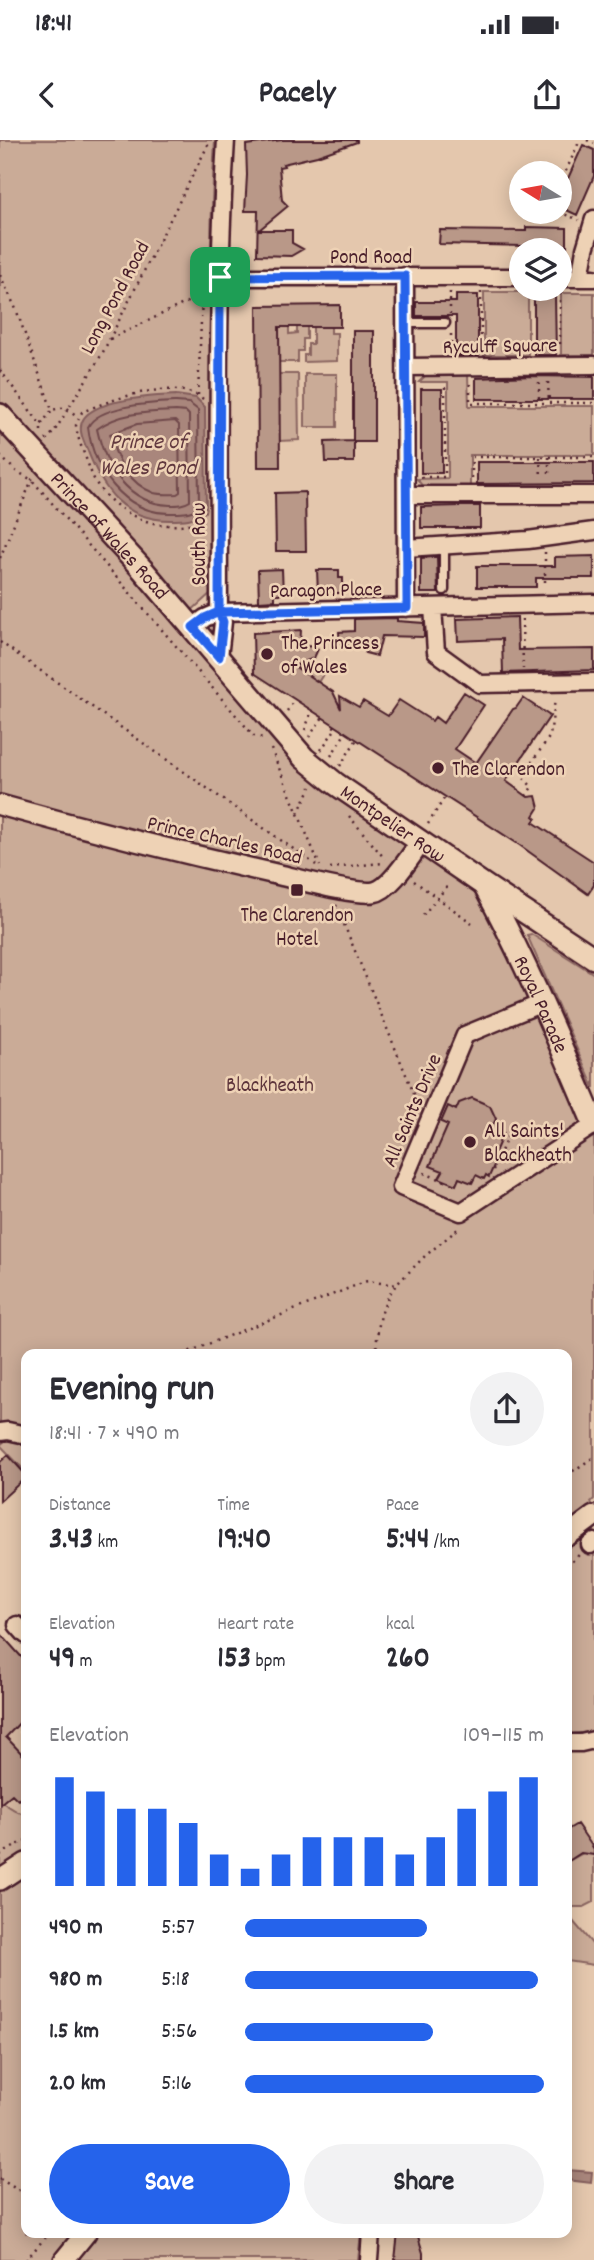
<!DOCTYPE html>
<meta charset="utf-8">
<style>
body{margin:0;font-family:Dekko,sans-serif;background:#f2f2f3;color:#2b2b33;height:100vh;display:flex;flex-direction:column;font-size:26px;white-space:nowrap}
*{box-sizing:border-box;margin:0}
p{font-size:23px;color:#7c7c81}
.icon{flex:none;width:38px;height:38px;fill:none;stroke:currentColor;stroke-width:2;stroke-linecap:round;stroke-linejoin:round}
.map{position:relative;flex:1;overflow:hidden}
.drawer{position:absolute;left:21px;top:1209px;width:551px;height:889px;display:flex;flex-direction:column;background:#fff;border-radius:14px;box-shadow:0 4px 18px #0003}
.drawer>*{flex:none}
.needle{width:46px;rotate:281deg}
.buttons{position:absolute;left:509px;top:21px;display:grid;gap:14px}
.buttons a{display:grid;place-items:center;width:63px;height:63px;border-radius:50%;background:#fff;box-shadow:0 4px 18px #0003;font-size:35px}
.pin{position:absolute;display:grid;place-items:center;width:60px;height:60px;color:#fff;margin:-30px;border-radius:14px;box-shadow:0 4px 10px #0006}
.round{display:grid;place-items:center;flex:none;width:74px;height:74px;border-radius:37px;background:#f2f2f3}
.head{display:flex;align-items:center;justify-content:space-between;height:119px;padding:0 28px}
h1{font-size:38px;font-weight:800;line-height:52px}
.stats{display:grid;grid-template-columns:repeat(3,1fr);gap:10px;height:119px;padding:7px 28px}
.stats div{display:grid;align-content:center}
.stats b{font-size:30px;font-weight:800}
.stats small{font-size:19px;font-weight:400}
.stats p{font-size:19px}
.chart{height:196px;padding:14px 28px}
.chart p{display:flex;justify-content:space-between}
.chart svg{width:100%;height:126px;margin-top:7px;stroke:#2563eb;stroke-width:6}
.button{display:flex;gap:14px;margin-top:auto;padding:14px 28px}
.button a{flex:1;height:80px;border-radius:42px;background:#2563eb;color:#fff;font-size:28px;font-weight:800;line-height:80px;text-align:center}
.button a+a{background:#f2f2f3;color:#2b2b33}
ul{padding:0 28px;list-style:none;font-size:23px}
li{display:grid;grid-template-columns:112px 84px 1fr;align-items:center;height:52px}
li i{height:18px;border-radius:9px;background:#2563eb}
.status{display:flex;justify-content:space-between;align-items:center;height:49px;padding:0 35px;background:#fff;direction:ltr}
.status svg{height:19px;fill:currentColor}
header{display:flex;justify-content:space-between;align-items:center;height:91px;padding:0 28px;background:#fff;font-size:32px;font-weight:800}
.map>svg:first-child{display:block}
.built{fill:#d7b9a2}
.green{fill:#caab97;stroke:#8a6561;stroke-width:2}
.water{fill:#a9867b;stroke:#835d5b;stroke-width:2}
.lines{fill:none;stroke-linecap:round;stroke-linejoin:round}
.shore{stroke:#70484b;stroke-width:2}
.building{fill:#b99888;stroke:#4a1f2b;stroke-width:2}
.service-casing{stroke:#4a1f2b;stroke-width:13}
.minor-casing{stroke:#4a1f2b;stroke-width:21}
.tertiary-casing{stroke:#4a1f2b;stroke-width:24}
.secondary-casing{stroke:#4a1f2b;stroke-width:26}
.path{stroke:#4a1f2b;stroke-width:2.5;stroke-dasharray:2 5;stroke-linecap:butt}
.service{stroke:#eed2b5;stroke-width:8}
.minor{stroke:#eed2b5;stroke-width:16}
.tertiary{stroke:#eed2b5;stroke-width:19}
.secondary{stroke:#eed2b5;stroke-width:21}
.route-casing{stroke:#fff;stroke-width:14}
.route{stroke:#2563eb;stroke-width:9}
.poi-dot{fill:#4a1f2b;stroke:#eed2b5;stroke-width:2.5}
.labels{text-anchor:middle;stroke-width:5;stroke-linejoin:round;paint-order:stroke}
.street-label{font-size:21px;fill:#4a1f2b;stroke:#eed2b5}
.poi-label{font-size:21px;fill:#4a1f2b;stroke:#eed2b5;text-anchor:start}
.park-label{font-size:21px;fill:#5d343b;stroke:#eed2b5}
.water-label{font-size:23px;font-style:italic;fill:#62393f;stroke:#eed2b5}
</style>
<div class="status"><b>18:41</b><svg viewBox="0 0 49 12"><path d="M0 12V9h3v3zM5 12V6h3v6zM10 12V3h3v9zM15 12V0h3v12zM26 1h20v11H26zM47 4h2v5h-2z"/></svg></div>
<header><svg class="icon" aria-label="back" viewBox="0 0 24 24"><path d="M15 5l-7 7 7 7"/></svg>Pacely<svg class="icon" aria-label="share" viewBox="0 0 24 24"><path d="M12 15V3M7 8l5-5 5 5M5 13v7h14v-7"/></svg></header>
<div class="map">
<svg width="594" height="2120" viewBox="0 0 594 2120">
<rect width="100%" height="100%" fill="#e4c7ad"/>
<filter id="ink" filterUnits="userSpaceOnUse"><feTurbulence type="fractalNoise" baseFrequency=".0143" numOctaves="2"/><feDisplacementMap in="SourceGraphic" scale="14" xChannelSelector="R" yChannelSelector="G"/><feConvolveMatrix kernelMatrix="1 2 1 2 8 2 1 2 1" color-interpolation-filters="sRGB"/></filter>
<g filter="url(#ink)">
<path class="built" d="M0,1552L26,1583L18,1592L26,1602V1674L9,1667L0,1661Z"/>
<path class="green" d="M0,0H215C206,150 212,301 212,452L177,484L386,687L477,754L483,762L594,998V1359L591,1362L594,1368V1592L567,1594V1214H26V1299L0,1287Z
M484,152H528V215H484Z
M561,153H594V215H561Z
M279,187H289V194L297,193V187H307V199H303V211H298V222H279Z
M313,187H331V193H337V221L304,222V215H308V204H313Z
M279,234H298L299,300L279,301Z
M305,234H337V287H305Z
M426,235H468L469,266H594V315H470V348H424L417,339L448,338V242H419Z
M303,523L329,525L315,547L281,533Z
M531,794L594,834V948L527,795Z
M15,1299L26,1302V1332L0,1305L5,1301Z
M0,1661L18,1672L26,1674V2093H361L358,2120H0Z
M594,1704V1762L584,1767H567V1722L592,1708Z
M567,1774L594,1806V1825L567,1821Z"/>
<path class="water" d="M176,255L196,258L205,267L206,367L205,372C194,380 183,380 170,380C123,380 102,349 87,309C83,300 77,288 84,278C98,259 153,256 176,255Z
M567,2030L592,2032L591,2043L567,2040Z"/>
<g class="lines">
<path class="shore" d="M176,262L189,263L198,270L199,366C192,374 180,373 169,373C124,373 93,329 88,287C98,265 154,263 176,262Z
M176,271L186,272L189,275L190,361C184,365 178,365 170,365C128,364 105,326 97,289C119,272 149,272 176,271Z
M175,281L179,285L180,352L177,354C169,354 161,355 154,353C129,344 115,318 110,294L137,284Z"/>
</g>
<path class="building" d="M282,0H357V2L317,16L283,24L284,26L279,27L282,60L288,66L259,90H292V103L303,109L291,116L257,115L258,71H245L247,35L246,5Z
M583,5L594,10V36L577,75L560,67V56Z
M526,87L567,88V107L439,104L440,90L526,91Z
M456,155H478V215H456V176H416V162H456Z
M534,155H555L556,215H534Z
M340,165V187H279L280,327H258L257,166Z
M353,191H374V302H354V322H326L325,302L353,301Z
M534,236L594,237V259H476V238Z
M421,249H442V333H421Z
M477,322H594V343L477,344Z
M305,352L306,411H276L275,353Z
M462,366H480V388H421V367Z
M594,416V438H536V447H477V426H555V417Z
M434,417H437L438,453H421V418Z
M282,429L283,454H275V460L259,461L258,430Z
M317,430H339V438H343V453H318Z
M517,477L518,510L594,509V530L503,533L502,499L458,501L457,479Z
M397,478V481L424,483V497L382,496L377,516L365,513L366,505L340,506L339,492L354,491V479Z
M301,490L300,509L309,506L318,509L314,518L294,526L333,552L341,569L340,556L359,567L363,561L388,576L399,560L432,581L435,577L443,583L464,552L484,565L455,609L476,623L513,569L516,568L523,558L550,576L506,641L528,657L536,656L539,668L534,676L536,678L533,682L594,722V745L588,754L518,704L254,533L253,493Z
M472,958L490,966L496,979L494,983L501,985L498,993L503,994L491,1021L495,1023L489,1037L486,1035L484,1039L476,1035L472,1043L459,1038L456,1045L439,1038L443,1031L430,1026L448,985L441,982L448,966L456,970L459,963Z
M8,1315L26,1335L24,1339L0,1361V1322Z
M0,1493L26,1522V1576L6,1597L26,1618V1653L18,1660L12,1654L0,1664Z
M577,1684L594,1709V1715L581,1713L567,1722V1690Z
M398,2093H417L423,2113V2120H395Z"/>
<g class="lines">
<g class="service-casing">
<path id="service" d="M406,183H445
M444,405V450"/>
</g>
<g class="minor-casing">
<path id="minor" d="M405,136L406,468
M220,137H522
M560,138H594
M580,138L585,109L594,79
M406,227L594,225
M407,355H594
M406,408L528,400L594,391
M433,467L436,512L480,544L594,542
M193,487L205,478L219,472L594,463
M219,517L223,482L219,472C219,315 216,157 226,0
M542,863L465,895L401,1047L461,1072L594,985
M0,1292L8,1291L26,1295
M590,1405L594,1402
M17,1485L26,1495
M567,1603H581L594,1600
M369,2120L371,2093"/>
</g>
<g class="tertiary-casing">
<path id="tertiary" d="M0,665C93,691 186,714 280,735C301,740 356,755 374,752C391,749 411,715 421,702
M567,1396L594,1376
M0,1740L26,1723
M64,2120L86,2093"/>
</g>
<g class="secondary-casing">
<g id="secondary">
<path id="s1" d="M0,275L143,430L304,618L336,644L484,745L594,818"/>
<path id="s2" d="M485,747C527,824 560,904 594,984"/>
</g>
</g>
<path class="path" d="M587,0L594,3
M560,44L580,0
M559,72L579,80
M0,135L16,169L52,270L66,267L78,277
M450,152V174
M481,152V212
M560,153V209
M451,194V212
M110,199L202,155
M0,230L41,285
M539,242V263
M548,242L549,263
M470,244V263H594
M198,255L202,157
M41,291V285L52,270
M46,300L54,292L102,214L209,3
M0,316L16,331L32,340L254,596L263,598
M540,317L541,338
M549,317V338
M421,337H445V244
M472,338V317H594
M203,380C164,394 122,379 98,346C92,337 89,326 85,316C81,306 77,296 76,285L82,272C112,259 174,237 203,259
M545,412V447
M0,418L33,337
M522,479L523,529
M0,502L316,725
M287,571L295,559
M305,590L312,570
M309,597L323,577
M271,609L320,726
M321,610L336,588L332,585L333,583
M331,616L346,592
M340,626L357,599
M526,656L532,647L522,636L550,596L555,559
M298,673L311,647
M349,676L385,719
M428,684L445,657
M330,728L383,723
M414,741L472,783
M336,765L419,966
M423,775L450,743
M493,1030L508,995L498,991
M424,1033L447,1042
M183,1214L367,1141L396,1145L425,1116L459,1088
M376,1214C377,1190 380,1165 396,1145
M567,1335L594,1317
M567,1426L580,1414
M0,1715L26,1700
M0,2039L26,2055
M26,2120L49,2093"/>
<use href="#service" class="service"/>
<use href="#minor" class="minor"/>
<use href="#tertiary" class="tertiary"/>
<use href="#secondary" class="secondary"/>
</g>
</g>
<g class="lines" filter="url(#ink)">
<g class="route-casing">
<path id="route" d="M220,137L219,472L205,478L193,487L219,517L223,482L219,472L407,468V460L405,136L220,137"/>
</g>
<use href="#route" class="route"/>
</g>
<g class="poi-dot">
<circle cx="267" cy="514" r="7"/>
<circle cx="438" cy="628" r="7"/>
<rect x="290" y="743" width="14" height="14" rx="3.5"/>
<circle cx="470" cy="1002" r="7"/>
</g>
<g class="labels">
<g class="street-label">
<text x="371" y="123">Pond Road</text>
<text transform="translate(114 157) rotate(-62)" y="7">Long Pond Road</text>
<text transform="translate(500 205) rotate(-1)" y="7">Ryculff Square</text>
<text dy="7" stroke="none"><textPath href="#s1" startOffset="163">Prince of Wales Road</textPath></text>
<text transform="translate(198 404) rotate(-90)" y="7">South Row</text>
<text transform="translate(326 449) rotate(-1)" y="7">Paragon Place</text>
<text dy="7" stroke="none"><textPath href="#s1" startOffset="569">Montpelier Row</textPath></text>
<text transform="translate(225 699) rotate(13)" y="7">Prince Charles Road</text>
<text dy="7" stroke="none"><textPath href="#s2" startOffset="130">Royal Parade</textPath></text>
<text transform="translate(411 970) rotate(-67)" y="7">All Saints Drive</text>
</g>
<g class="poi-label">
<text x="281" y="509">The Princess<tspan x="281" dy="24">of Wales</tspan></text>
<text x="452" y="635">The Clarendon</text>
<text x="297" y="781" text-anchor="middle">The Clarendon<tspan x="297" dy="24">Hotel</tspan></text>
<text x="484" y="997">All Saints'<tspan x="484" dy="24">Blackheath</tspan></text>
</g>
<g class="park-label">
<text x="270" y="951">Blackheath</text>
</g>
<g class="water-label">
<text x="148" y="308">Prince of<tspan x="148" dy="26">Wales Pond</tspan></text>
</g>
</g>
</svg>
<div class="buttons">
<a><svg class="needle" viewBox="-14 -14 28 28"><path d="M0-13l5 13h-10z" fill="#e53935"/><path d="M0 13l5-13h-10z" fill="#7c7c81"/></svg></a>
<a><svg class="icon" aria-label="layers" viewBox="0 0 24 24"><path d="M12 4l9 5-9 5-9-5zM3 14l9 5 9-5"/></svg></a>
</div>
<div class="pin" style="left:220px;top:137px;background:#1e9e55"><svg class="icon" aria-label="arrive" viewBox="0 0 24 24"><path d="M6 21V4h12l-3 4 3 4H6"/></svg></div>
<section class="drawer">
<div class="head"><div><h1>Evening run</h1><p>18:41 · 7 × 490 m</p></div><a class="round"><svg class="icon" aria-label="share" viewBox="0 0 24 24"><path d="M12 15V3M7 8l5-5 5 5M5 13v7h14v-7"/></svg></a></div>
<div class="stats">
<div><p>Distance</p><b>3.43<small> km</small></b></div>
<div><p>Time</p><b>19:40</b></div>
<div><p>Pace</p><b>5:44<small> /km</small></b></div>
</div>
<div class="stats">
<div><p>Elevation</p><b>49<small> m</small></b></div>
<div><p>Heart rate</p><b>153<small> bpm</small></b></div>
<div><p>kcal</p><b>260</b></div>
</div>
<div class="chart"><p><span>Elevation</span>109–115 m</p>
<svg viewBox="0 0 160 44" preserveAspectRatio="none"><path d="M5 44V6M15 44V11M25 44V17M35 44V17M45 44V22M55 44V33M65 44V38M75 44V33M85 44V27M95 44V27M105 44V27M115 44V33M125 44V27M135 44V17M145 44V11M155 44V6"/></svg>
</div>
<ul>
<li><b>490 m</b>5:57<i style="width:61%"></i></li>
<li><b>980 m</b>5:18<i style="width:98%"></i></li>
<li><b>1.5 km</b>5:56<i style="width:63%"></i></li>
<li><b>2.0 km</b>5:16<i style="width:100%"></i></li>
</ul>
<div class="button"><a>Save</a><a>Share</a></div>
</section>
</div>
